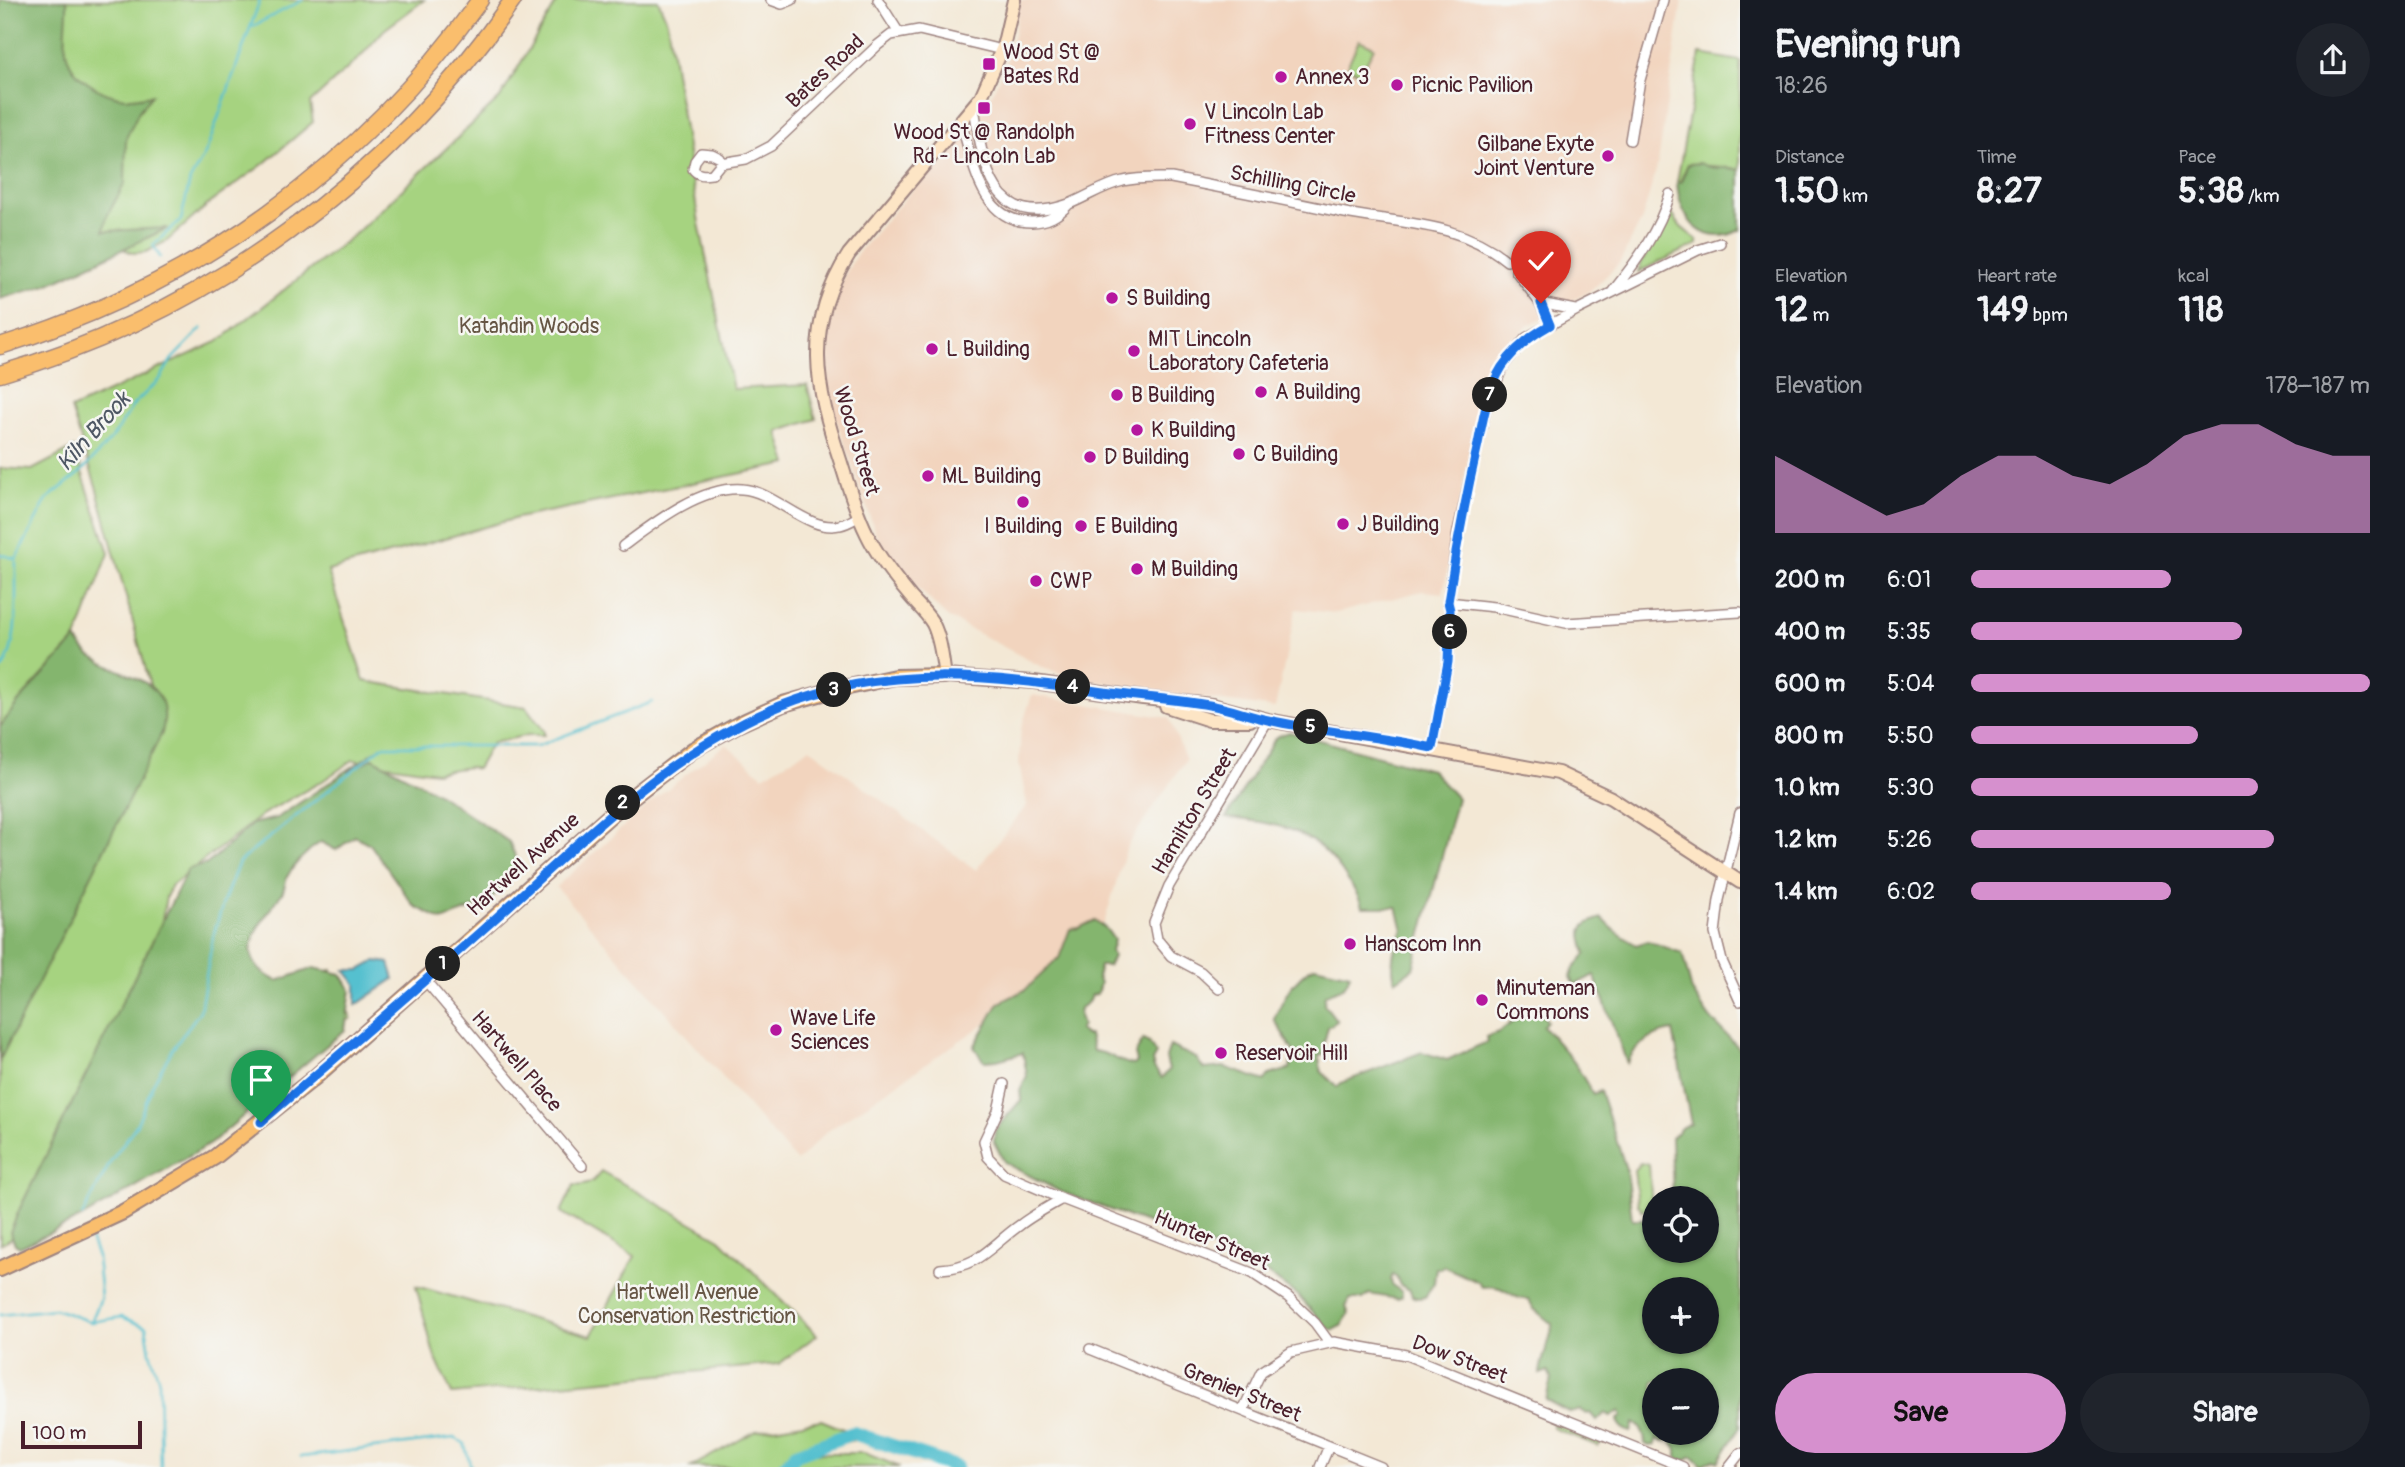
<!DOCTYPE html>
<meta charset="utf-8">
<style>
body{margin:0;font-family:Pangolin,sans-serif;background:#20242c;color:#f1f3f6;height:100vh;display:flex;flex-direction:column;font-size:26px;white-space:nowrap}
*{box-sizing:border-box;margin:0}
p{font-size:23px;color:#9ea1a6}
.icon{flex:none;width:38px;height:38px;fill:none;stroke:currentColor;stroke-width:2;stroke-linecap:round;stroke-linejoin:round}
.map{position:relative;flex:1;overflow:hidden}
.panel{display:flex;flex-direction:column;background:#171b24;width:665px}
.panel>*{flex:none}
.controls{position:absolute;left:1642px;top:1186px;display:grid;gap:14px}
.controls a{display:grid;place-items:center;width:77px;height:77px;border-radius:50%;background:#171b24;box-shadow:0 2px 5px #0004;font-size:35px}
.scale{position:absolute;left:21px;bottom:18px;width:121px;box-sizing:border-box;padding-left:7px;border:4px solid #4a1f2b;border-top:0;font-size:19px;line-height:24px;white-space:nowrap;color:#4a1f2b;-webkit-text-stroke:5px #f6f6f2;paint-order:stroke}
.pin{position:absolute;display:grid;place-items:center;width:60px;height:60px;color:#fff;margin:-72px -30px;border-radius:50% 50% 50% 0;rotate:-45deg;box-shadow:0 0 7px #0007}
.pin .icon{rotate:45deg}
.km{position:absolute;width:35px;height:35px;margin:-18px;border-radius:50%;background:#222;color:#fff;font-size:19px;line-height:35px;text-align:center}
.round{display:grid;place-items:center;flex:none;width:74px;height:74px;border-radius:37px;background:#20242c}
.headline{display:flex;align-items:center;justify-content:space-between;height:119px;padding:0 35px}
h1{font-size:38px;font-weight:700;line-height:52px}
.metrics{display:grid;grid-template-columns:repeat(3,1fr);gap:10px;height:119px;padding:7px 35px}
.metrics div{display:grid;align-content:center}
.metrics b{font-size:35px;font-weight:700}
.metrics small{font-size:19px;font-weight:400}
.metrics p{font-size:19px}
.chart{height:196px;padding:14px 35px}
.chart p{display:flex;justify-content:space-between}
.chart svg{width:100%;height:126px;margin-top:7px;fill:#d690ce;opacity:.7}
.button{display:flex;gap:14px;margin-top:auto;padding:14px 35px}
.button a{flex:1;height:80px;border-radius:42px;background:#d690ce;color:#111;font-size:28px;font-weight:700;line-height:80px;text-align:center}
.button a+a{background:#20242c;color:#f1f3f6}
ul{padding:0 35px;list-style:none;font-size:23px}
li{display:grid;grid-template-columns:112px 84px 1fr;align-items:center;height:52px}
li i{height:18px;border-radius:9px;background:#d690ce}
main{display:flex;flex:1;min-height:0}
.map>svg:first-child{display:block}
.built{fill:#f2d4be}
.green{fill:#a6d380;stroke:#787956;stroke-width:2}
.forest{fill:#84b56e;stroke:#676a4c;stroke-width:2;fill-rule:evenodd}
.water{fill:#54c0cf;stroke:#4f707d;stroke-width:2}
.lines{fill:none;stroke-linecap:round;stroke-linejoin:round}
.stream{stroke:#54c0cf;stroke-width:2.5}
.river{stroke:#54c0cf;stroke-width:14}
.street-casing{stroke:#9e8480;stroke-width:12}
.secondary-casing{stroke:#9e8480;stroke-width:16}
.primary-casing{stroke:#9e8480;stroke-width:18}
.highway-casing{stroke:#9e8480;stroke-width:19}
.street{stroke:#fff;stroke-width:9}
.secondary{stroke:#fde5c5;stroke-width:12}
.primary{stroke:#fabe6d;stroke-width:14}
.highway{stroke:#fabe6d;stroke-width:16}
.route-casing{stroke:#fff;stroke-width:14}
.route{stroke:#1a73e8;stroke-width:9}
.poi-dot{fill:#b5179e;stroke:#f6f6f2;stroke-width:2.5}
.labels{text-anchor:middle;stroke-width:5;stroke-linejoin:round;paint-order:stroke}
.poi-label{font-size:21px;fill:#4a1f2b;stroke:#f6f6f2;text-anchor:start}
.street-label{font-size:21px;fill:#4a1f2b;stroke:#f6f6f2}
.park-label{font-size:21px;fill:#654;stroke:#f6f6f2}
.water-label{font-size:23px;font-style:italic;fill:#4e5764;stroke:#f6f6f2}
</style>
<main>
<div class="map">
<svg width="1740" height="1467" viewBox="0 0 1740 1467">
<rect width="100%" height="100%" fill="#f6f6f2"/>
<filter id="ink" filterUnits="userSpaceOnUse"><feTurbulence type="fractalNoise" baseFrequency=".0143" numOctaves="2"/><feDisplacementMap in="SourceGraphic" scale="14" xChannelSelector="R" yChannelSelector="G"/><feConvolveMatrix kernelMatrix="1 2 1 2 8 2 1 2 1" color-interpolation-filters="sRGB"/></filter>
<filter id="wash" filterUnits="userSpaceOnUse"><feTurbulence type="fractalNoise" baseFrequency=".00686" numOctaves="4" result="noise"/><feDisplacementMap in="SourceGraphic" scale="28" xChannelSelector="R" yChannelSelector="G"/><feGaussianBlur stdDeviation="1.57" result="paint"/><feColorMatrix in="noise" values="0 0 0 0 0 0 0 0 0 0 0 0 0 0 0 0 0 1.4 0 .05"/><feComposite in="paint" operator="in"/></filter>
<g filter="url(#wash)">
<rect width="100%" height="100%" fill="#f3e8d5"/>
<path class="built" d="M1020,0H1682L1658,163L1642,219L1620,262L1592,290L1527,326L1495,371L1475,423L1443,593L1422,591L1336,613L1296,609L1275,708L1158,692L1072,677L1040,666L947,617L897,567L876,534L825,386L823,353L829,316L844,276L857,254L988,102L1005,66L1013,40Z
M1032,695L1169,718L1186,760L1127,846L1104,923L1072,948L1082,957L825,1133L797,1162L556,887L652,801L726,744L763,776L810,748L976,870L1027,805L1019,763L1021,729Z"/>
<path class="green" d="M0,0H424L384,30L360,57L310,103L313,122L262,165L211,202L167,241L146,252L133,253L111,244L0,169Z
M558,0H658L667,21L699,223L733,389L807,385L816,419L778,432L788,464L517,518L328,571L364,681L526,707L544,731V735H528L492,743L477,769L469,767L436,772L353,760L321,782L263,814L171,886L166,897L147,1007L332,970L351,1018L227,1125L121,1183L0,1244V731L153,696L96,486L71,409L219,341L355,234L500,98Z
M1359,40L1374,47L1361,74L1347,67Z
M1700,54L1740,61V170C1726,165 1704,167 1688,164L1680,182H1677Z
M1671,213L1681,227L1697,240L1698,244L1638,272C1638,263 1663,230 1668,215Z
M74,448L109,553L76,639L19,701L0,727V468L32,470Z
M1640,1163L1649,1165L1652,1209L1649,1211L1642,1210L1638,1204L1634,1170Z
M601,1171L720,1239L817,1335L779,1364L452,1394L434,1355L416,1286L591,1336L635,1256L561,1212L574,1185C587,1187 595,1182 601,1171Z
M821,1420L865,1438L815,1448L817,1453H864L900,1467H691L756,1431Z
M1553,1423L1600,1440L1601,1443L1598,1446L1553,1428Z"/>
<path class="forest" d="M0,0H67C68,16 64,34 66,49C68,76 101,95 125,98C133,99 144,96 152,95L139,111L126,138L125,183L107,216L104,231L168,228L47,285L0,299Z
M1700,163C1712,171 1727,165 1740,170V230C1703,249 1679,219 1677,182H1681L1688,164Z
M76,639C81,645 85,653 91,656C124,679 176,677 162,733L0,1060V727L19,701Z
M1289,732L1431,770L1457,798L1413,969L1395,981C1390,961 1393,948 1403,930L1397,907H1362C1360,897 1353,888 1347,879C1318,831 1279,822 1226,818L1276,737Z
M383,746L348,772L373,758L436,792L509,842L518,862C498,902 482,906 442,920L414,906L370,844L355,836L336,850L321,842C308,850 294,864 287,877C285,882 285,888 282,893C261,924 227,957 277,981L314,968L341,974L351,990L345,1030L210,1144L81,1218L20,1247L15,1244L10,1232L20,1208L188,869L207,864L252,824L277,818Z
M1602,918L1614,930L1636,945L1648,941L1682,953L1692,991L1709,1017L1740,1049V1427L1718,1462L1714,1459L1702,1465L1693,1456L1683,1461L1677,1457V1450L1671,1440L1661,1441L1657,1438L1655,1445L1649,1446L1645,1444C1645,1436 1641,1426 1634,1423L1631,1432C1623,1430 1619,1427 1618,1419L1622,1417L1620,1411L1611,1416L1605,1413L1597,1421L1590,1413L1586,1414L1580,1410L1570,1413L1546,1400L1551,1379L1548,1371L1540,1374C1541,1356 1552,1342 1552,1324L1534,1309L1528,1299C1510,1300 1507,1283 1482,1287L1478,1282L1443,1266L1440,1269L1436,1268L1434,1283L1425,1297L1418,1298L1412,1296L1410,1290L1400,1285L1396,1277L1393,1275L1391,1279L1392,1285L1402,1292V1297L1398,1299L1369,1294L1363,1299H1350L1346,1307L1349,1314L1341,1326L1332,1330L1327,1327L1298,1296L1250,1261L1059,1191L1005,1163L994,1142L995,1130L1021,1100L1020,1090L1027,1076L1023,1053L997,1060L985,1061L974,1047L999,1003L1025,990L1059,958L1070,929L1079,928L1095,920L1107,930L1114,940L1111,951L1113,956L1108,966H1100L1097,977L1100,983L1097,994L1092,995L1088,1002L1080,1008L1079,1015L1082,1026L1079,1030L1085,1035H1089L1093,1051C1109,1052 1118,1062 1134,1065L1137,1062L1135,1054L1143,1040L1149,1043L1156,1054L1152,1061L1154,1068L1162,1078L1169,1070L1166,1058L1170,1046L1196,1058L1204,1069L1224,1067L1265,1081L1269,1075L1290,1069L1293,1051L1274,1019C1284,997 1293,978 1315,966L1350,974C1343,995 1340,985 1325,995L1324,1004L1337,1021L1328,1027L1324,1043L1325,1054L1319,1056L1321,1071L1337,1087L1341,1083L1422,1052L1447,1060L1487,1042L1486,1037L1499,1032L1515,1020L1540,1011L1547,1021L1543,1026L1574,1062L1593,1094L1600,1091L1626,1169L1632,1219H1645L1647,1226H1654V1251H1706V1199H1673L1671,1138L1682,1127L1691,1124L1673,1031C1654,1033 1635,1045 1627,1063L1594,975L1575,985L1571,977L1574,968L1586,954C1581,932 1576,925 1602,918ZM1654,1290H1706V1342H1654ZM1654,1381H1706V1433H1654Z"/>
<path class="water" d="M376,961L389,963L394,979L356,1005V984L345,970H360Z"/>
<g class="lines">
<path class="stream" d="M253,26L303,0
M160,257L153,245L181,220L190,180L206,152L260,0
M0,554L16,559C15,589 21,648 0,671
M16,559L47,499L82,471L113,437L134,404L160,379L172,359L202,328
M82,1216L111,1161L137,1124L153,1084L172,1050L200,1011L213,937L224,900L239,862L383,746H537L652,702
M89,1236L97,1257L101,1298L91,1322
M0,1315L55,1309L91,1322L122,1317L146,1327L150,1352L159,1381L161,1467
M301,1457L454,1438L464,1443L471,1467"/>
<path class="river" d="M784,1467L796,1454L853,1433L956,1467"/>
</g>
</g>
<g filter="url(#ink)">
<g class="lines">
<g class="street-casing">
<path id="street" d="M771,0L782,4L792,0
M878,0L899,33
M974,107C983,165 992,231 1069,204C1087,197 1104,185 1123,181C1139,177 1155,178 1171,178C1229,189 1287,201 1345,213C1403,224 1459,222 1507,261
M961,123C973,160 980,222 1031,222C1048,222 1058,216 1069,204
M1630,140L1640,80L1663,0
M721,163L712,174C704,175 698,176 693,169L695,161L701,153L712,154L720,158L721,163L746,159L771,146L878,45L891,35L919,30L1002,50
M1516,271L1540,303L1575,310
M1613,291C1637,261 1659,231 1670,194
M1540,303L1550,325
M623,546C654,523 701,486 742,489C775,491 808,533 840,525C847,524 854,519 860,516
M1448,602L1494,607L1566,623L1740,612
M1432,748L1448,662L1450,610L1448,602L1458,531L1486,408L1503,366L1526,338L1577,310L1698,250L1720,243
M1740,813L1719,900L1715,933L1722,961L1740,1001
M425,980L582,1166
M1219,989L1201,972L1171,956L1157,939L1154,923L1169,886L1268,720
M1004,1084L998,1111L984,1141L988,1157L1004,1174L1062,1199
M940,1269C980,1267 990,1246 1020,1225C1033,1215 1048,1207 1062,1199L1252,1273L1288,1297L1315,1323L1329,1342
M1090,1349L1381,1467
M1243,1410L1261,1372L1291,1352L1334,1342L1406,1355L1683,1467
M1320,1467L1329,1446
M1729,1467L1740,1453"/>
</g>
<g class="secondary-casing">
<path id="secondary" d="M1014,0L1003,47L981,97L849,254C803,327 815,385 841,463C848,486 856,512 867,534C877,555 894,577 909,595C917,605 927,613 933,624C941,640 942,659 945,676L1034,682L1143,698L1212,705L1268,720L1558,773L1611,798L1740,882
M1166,706L1209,720H1250"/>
</g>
<g class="primary-casing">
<path id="primary" d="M0,1269L123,1212L215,1157L314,1078L624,803L694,749L739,724L783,704L830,691L895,677L945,676"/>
</g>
<g class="highway-casing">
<path id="highway" d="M0,346C196,285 361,167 480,0
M0,374C209,313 389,179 513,0"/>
</g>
<use href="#street" class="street"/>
<use href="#secondary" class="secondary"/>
<use href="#primary" class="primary"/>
<use href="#highway" class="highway"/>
</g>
</g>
<g class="lines" filter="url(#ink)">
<g class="route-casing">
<path id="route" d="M261,1122C340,1054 420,986 498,916C586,837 669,751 780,706C886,663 995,676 1103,692C1139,697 1174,699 1209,705C1229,708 1248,716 1268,720C1322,732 1378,736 1432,748L1448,662L1450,610L1448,602C1456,548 1466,496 1478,444C1483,419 1488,389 1502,367C1515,348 1530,336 1550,325L1541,303"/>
</g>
<use href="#route" class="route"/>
</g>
<g class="poi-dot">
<rect x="982" y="57" width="14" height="14" rx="3.5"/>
<circle cx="1281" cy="77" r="7"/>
<circle cx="1397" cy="85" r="7"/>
<rect x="977" y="101" width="14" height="14" rx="3.5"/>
<circle cx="1190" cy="124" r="7"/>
<circle cx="1608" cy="156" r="7"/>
<circle cx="1112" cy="298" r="7"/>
<circle cx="932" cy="349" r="7"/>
<circle cx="1134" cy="351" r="7"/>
<circle cx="1261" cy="392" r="7"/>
<circle cx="1117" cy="395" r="7"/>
<circle cx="1137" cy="430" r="7"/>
<circle cx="1239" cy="454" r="7"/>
<circle cx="1090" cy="457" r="7"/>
<circle cx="928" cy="476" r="7"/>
<circle cx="1023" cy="502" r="7"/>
<circle cx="1343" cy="524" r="7"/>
<circle cx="1081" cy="526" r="7"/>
<circle cx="1137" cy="569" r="7"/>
<circle cx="1036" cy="581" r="7"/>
<circle cx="1350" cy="944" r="7"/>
<circle cx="1482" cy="1000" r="7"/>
<circle cx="776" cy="1030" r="7"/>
<circle cx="1221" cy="1053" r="7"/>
</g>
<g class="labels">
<g class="poi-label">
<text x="1003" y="59">Wood St @<tspan x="1003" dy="24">Bates Rd</tspan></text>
<text x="1295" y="84">Annex 3</text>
<text x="1411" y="92">Picnic Pavilion</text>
<text x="1204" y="119">V Lincoln Lab<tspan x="1204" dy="24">Fitness Center</tspan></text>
<text x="984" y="139" text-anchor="middle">Wood St @ Randolph<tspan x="984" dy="24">Rd - Lincoln Lab</tspan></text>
<text x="1594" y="151" text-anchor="end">Gilbane Exyte<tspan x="1594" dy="24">Joint Venture</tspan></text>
<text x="1126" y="305">S Building</text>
<text x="1148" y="346">MIT Lincoln<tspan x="1148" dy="24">Laboratory Cafeteria</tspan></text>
<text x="946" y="356">L Building</text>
<text x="1275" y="399">A Building</text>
<text x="1131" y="402">B Building</text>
<text x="1151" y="437">K Building</text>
<text x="1253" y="461">C Building</text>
<text x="1104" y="464">D Building</text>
<text x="942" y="483">ML Building</text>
<text x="1357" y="531">J Building</text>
<text x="1023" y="533" text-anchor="middle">I Building</text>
<text x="1095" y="533">E Building</text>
<text x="1151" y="576">M Building</text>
<text x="1050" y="588">CWP</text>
<text x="1364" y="951">Hanscom Inn</text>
<text x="1496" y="995">Minuteman<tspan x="1496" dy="24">Commons</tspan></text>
<text x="790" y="1025">Wave Life<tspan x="790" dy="24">Sciences</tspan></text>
<text x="1235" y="1060">Reservoir Hill</text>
</g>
<g class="street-label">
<text transform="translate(825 71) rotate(-43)" y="7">Bates Road</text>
<text transform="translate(1293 184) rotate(11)" y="7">Schilling Circle</text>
<text transform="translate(857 441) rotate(73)" y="7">Wood Street</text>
<text transform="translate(1194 811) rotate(-59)" y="7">Hamilton Street</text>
<text transform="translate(523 864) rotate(-42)" y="7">Hartwell Avenue</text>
<text transform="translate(517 1061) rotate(49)" y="7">Hartwell Place</text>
<text transform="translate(1212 1240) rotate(23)" y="7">Hunter Street</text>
<text transform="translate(1460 1359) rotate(21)" y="7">Dow Street</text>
<text transform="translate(1242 1392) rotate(22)" y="7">Grenier Street</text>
</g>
<g class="park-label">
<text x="529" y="333">Katahdin Woods</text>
<text x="687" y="1299">Hartwell Avenue<tspan x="687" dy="24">Conservation Restriction</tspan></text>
</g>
<g class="water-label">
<text transform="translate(93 431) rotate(-48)" y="8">Kiln Brook</text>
</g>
</g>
</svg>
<div class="controls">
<a><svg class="icon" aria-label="locate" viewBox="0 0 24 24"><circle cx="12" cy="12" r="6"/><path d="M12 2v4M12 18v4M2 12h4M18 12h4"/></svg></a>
<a>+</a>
<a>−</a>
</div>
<div class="scale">100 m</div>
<div class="pin" style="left:261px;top:1122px;background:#1e9e55"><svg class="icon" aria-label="arrive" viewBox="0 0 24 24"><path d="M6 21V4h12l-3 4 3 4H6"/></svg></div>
<div class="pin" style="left:1541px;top:303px;background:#d93025"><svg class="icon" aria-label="check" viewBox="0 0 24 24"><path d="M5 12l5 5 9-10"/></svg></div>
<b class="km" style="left:443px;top:964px">1</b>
<b class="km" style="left:623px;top:803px">2</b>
<b class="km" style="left:834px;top:690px">3</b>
<b class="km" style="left:1073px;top:687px">4</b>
<b class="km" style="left:1311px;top:727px">5</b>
<b class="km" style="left:1450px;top:632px">6</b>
<b class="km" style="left:1490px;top:395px">7</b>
</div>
<section class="panel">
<div class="headline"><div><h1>Evening run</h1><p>18:26</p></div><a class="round"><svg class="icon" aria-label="share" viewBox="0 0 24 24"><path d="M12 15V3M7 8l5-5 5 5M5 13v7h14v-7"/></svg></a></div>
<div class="metrics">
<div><p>Distance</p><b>1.50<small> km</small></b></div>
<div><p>Time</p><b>8:27</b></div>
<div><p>Pace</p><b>5:38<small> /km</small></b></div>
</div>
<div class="metrics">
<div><p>Elevation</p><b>12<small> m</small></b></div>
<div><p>Heart rate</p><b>149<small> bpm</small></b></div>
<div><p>kcal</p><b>118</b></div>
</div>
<div class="chart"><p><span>Elevation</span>178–187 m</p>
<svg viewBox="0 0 160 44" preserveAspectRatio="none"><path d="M0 44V17L10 24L20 31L30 38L40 34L50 24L60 17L70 17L80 24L90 27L100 20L110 10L120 6L130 6L140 13L150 17L160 17V44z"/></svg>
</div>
<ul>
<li><b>200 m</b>6:01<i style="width:50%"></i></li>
<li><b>400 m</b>5:35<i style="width:68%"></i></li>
<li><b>600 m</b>5:04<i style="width:100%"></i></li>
<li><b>800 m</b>5:50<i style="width:57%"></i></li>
<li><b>1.0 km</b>5:30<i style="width:72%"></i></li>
<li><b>1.2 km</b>5:26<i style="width:76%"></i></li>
<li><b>1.4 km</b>6:02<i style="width:50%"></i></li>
</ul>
<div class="button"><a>Save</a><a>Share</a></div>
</section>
</main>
